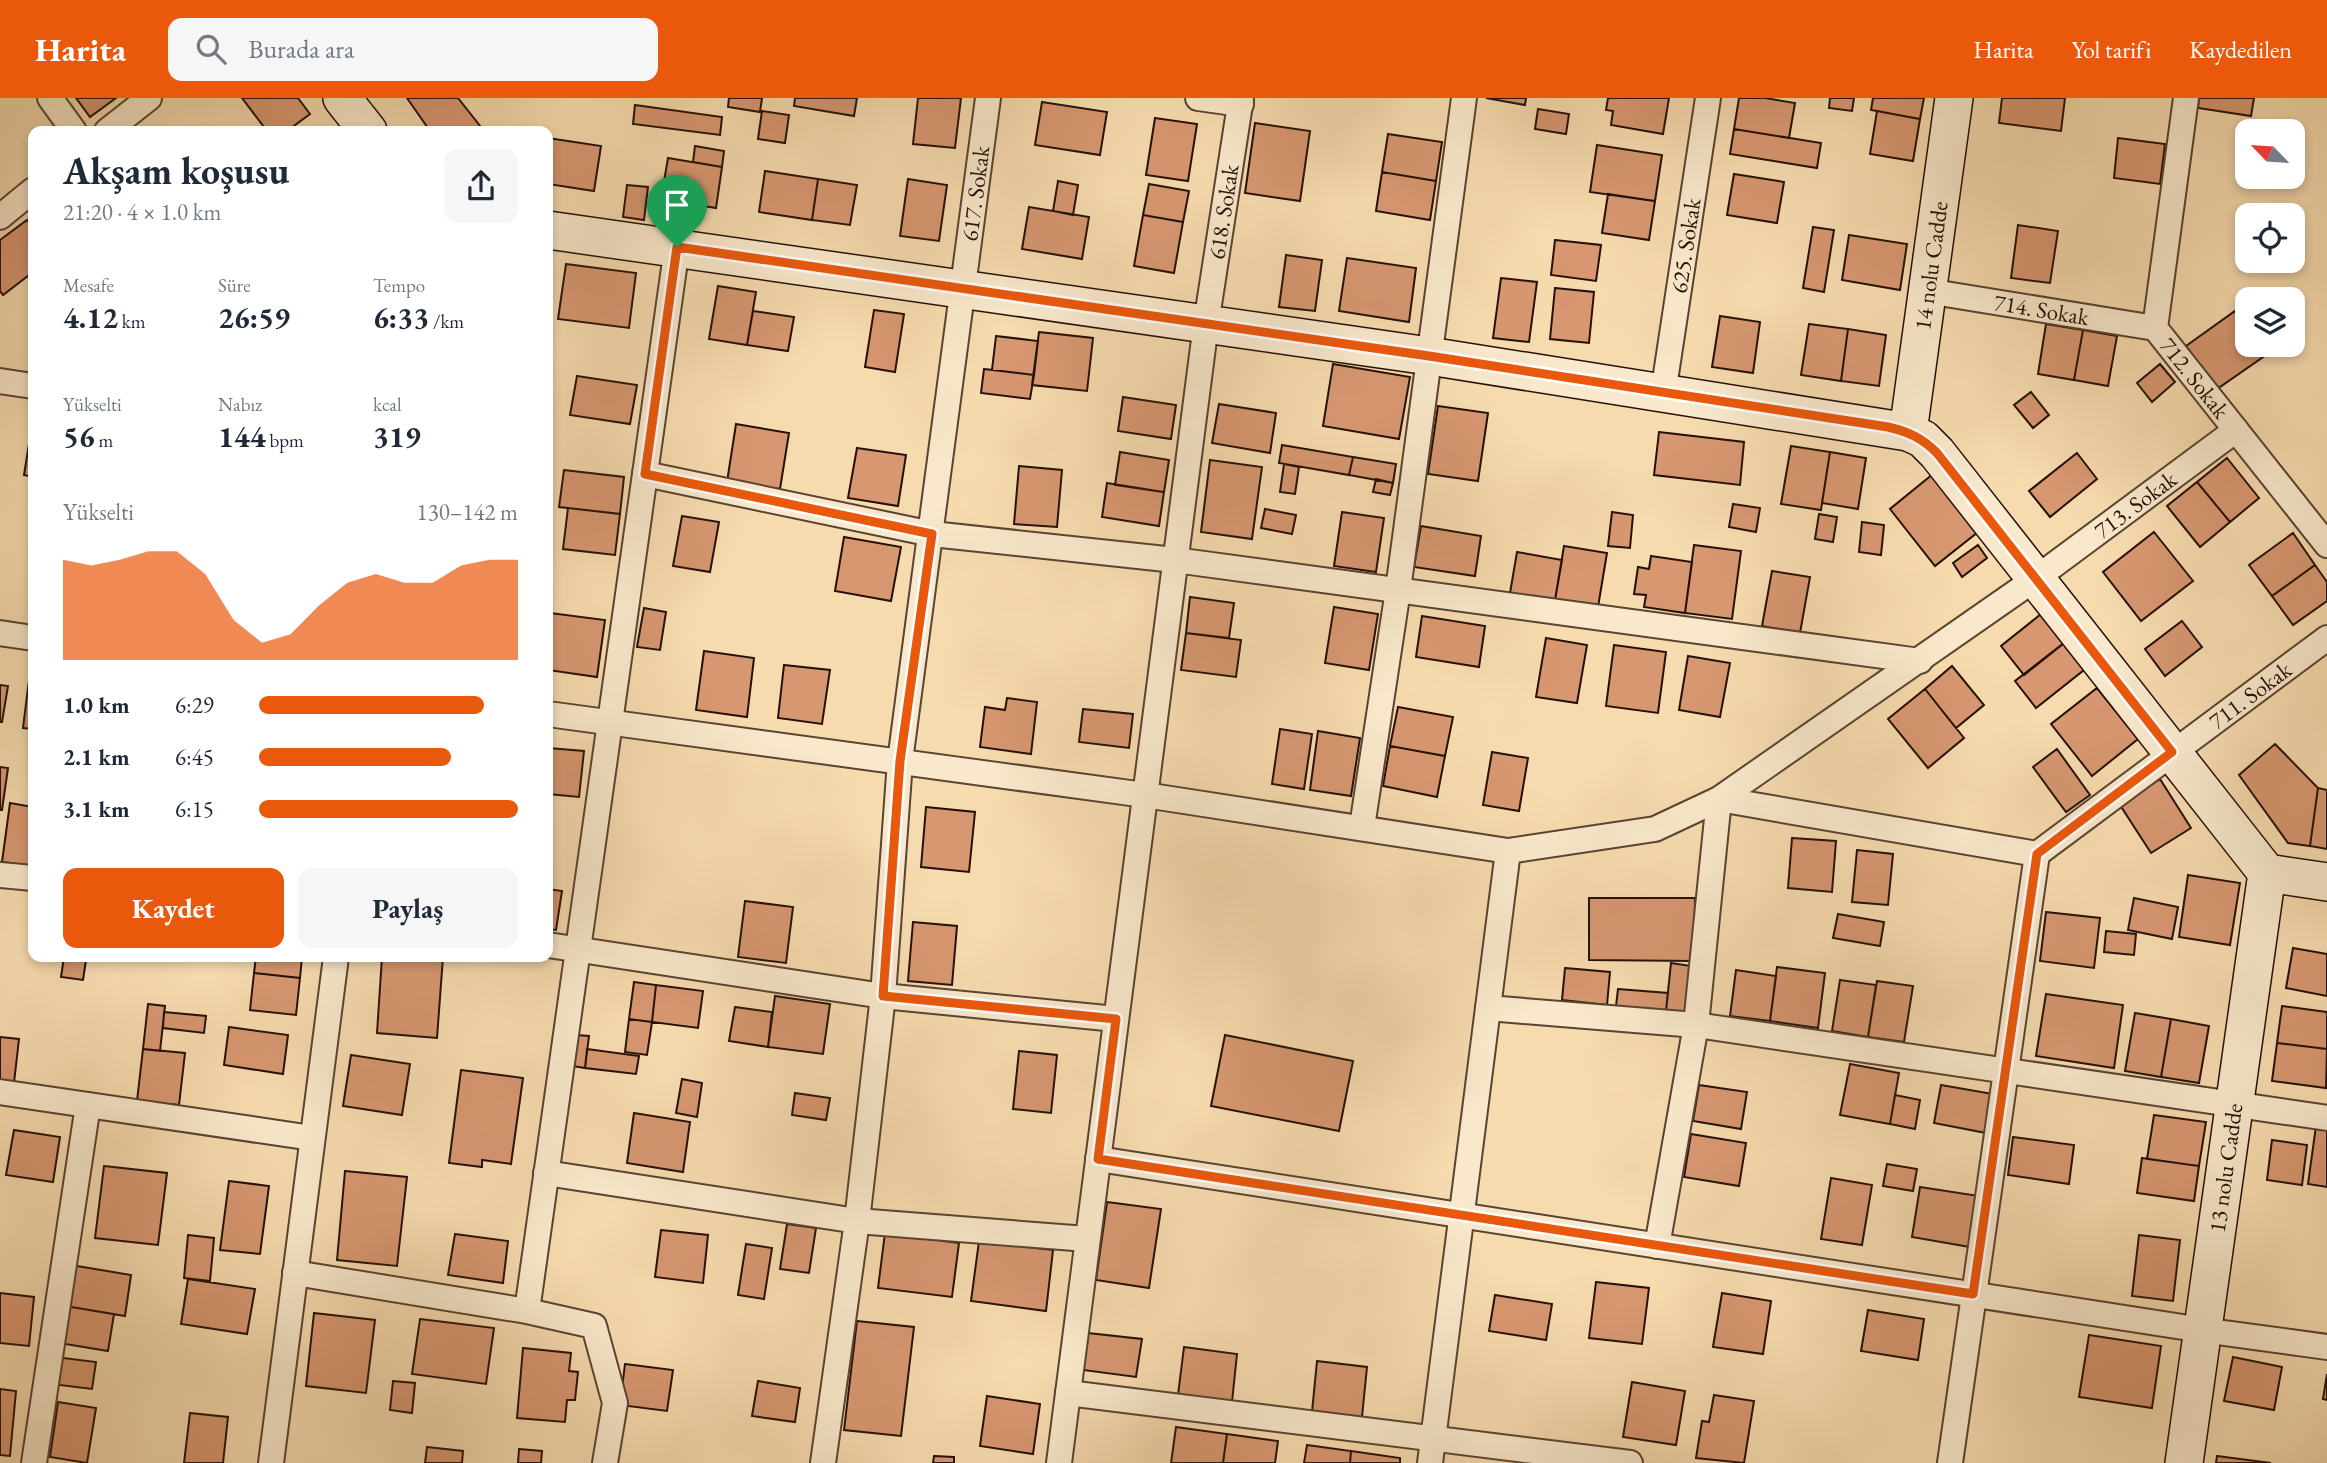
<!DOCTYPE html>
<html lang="tr">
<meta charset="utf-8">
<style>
body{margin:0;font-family:"EB Garamond",serif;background:#f6f6f7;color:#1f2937;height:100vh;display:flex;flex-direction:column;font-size:26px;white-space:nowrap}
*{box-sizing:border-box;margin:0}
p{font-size:23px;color:#747a83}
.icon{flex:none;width:38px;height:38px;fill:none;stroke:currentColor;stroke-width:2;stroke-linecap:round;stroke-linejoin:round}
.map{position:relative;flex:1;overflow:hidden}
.sheet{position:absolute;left:28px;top:28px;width:525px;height:836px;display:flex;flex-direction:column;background:#fff;border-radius:14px;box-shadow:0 4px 10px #0003}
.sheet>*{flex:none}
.needle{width:46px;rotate:295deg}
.controls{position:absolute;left:2235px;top:21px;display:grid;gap:14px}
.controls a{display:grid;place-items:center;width:70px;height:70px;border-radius:14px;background:#fff;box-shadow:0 4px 10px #0003;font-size:35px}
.pin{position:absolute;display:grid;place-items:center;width:60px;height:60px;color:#fff;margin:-72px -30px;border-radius:50% 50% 50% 0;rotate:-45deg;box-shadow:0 0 7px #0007}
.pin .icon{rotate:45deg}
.round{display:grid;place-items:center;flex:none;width:74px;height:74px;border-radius:14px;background:#f6f6f7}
.overview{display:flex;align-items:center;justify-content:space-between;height:119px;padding:0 35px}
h1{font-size:38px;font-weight:700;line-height:52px}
.stats{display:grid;grid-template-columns:repeat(3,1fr);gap:10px;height:119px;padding:7px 35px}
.stats div{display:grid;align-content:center}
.stats b{font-size:30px;font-weight:700}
.stats small{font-size:19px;font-weight:400}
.stats p{font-size:19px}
.chart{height:196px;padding:14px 35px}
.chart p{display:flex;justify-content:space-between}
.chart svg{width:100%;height:126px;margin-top:7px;fill:#ea580c;opacity:.7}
.action{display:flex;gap:14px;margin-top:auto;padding:14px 35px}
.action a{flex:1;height:80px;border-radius:14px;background:#ea580c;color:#fff;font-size:28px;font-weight:700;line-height:80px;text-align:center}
.action a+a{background:#f6f6f7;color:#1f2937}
ul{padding:0 35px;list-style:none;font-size:23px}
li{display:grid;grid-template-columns:112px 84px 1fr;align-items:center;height:52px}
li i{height:18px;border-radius:9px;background:#ea580c}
header{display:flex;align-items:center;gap:42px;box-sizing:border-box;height:98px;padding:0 35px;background:#ea580c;color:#fff}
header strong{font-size:33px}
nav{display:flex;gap:38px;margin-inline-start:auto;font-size:24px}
.search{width:490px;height:63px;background:#f6f6f7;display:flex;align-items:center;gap:18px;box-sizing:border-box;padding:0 24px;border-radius:14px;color:#747a83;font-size:26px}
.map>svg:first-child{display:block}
.building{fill:#d79771;stroke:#251008;stroke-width:2}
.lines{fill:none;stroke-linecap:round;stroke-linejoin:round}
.street-casing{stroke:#594332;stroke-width:28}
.secondary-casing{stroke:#251008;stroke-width:40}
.street{stroke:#f9e8cb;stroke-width:24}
.secondary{stroke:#f9e8cb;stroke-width:37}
.route-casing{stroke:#fff;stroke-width:14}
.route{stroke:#ea580c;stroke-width:9}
.labels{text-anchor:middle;stroke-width:7;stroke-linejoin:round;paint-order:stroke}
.street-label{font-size:23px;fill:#251008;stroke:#f9e8cb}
</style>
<header>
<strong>Harita</strong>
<div class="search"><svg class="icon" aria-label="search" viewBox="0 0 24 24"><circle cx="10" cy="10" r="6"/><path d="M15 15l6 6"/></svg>Burada ara</div>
<nav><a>Harita</a><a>Yol tarifi</a><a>Kaydedilen</a></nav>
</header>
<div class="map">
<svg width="2327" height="1365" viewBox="0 0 2327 1365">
<rect width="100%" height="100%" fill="#f6dbaf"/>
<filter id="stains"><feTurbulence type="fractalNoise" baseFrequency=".00286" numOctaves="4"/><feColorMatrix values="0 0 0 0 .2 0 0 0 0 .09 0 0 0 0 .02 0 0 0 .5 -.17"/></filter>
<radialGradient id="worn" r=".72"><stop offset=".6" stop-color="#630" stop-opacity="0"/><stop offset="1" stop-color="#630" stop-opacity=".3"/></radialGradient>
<path class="building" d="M76,0H116L90,19Z
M242,0H298L310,16L287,33H267Z
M407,0H458L484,33H430Z
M729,0H762L760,14L728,9Z
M795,0H857L854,18L794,8Z
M918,0H961L955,50L913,46Z
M1486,0H1526L1525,7Z
M1608,0H1669L1663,36L1611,27L1613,13L1606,12Z
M1739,0H1765L1795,5L1789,40L1734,31Z
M1830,0H1854L1852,13L1829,10Z
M1873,0H1924L1920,21L1871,12Z
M2002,0H2065L2061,33L1999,25Z
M2199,0H2254L2251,18L2198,10Z
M1042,4L1107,14L1100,57L1035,47Z
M635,7L722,19L720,37L633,26Z
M1538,11L1569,16L1566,36L1535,31Z
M762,13L789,17L785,45L758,41Z
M1877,13L1920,21L1913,63L1870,56Z
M1155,20L1197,26L1188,83L1146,77Z
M1255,25L1310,33L1300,103L1245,95Z
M1734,31L1821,45L1817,70L1730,56Z
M1388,36L1442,44L1436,83L1382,74Z
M548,40L601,48L594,93L548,86Z
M2118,40L2165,46L2160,86L2114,80Z
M1597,47L1662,57L1655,103L1590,94Z
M695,48L724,53L722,69L693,64Z
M668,60L722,69L716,110L661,101Z
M765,73L818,81L812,122L759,114Z
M1382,74L1436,83L1430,122L1376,113Z
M1734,76L1784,84L1777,125L1727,117Z
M818,81L857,87L850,127L812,122Z
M908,81L947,87L939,143L900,138Z
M1058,83L1078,87L1073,117L1053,113Z
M1149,86L1189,93L1183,124L1143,117Z
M627,87L648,89L644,122L623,119Z
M1608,96L1655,103L1649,142L1602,135Z
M1029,109L1089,119L1082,161L1022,151Z
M1143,117L1183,124L1174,175L1134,168Z
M27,122L33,130V174L3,197L0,193V142Z
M2018,127L2058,133L2050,185L2011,180Z
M1813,129L1834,132L1824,194L1803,190Z
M1849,137L1907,146L1900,192L1842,182Z
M1555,142L1601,147L1596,183L1551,177Z
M1286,157L1322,162L1315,213L1279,209Z
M1347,160L1416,170L1409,224L1339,213Z
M566,166L636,175L629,230L558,221Z
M1501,180L1537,184L1529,244L1493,240Z
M718,188L756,194L747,247L709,241Z
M1555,190L1594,194L1589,245L1550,241Z
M874,212L904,216L895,274L865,269Z
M753,213L794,219L788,253L747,247Z
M2235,213L2247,231V247H2258L2266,257L2217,291L2186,248Z
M1720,218L1760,224L1753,275L1712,269Z
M1809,226L1848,231L1841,283L1801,277Z
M2046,226L2083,232L2074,282L2038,276Z
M1848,231L1886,237L1879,288L1841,283Z
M2083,232L2117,238L2108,288L2074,282Z
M1039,234L1093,240L1087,293L1032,287Z
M996,238L1038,243L1034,277L992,272Z
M1333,266L1410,279L1399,341L1323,328Z
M2160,266L2175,284L2152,304L2137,285Z
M984,271L1034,277L1030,301L981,295Z
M577,278L637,287L630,326L570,317Z
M2031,294L2049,317L2033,330L2014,307Z
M1123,299L1176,307L1171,341L1118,333Z
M1219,306L1276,315L1270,355L1212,345Z
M1438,308L1488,315L1478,383L1428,376Z
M33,321V379L24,377Z
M736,326L789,335L780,391L727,384Z
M1659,334L1744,344L1740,387L1654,377Z
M1282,347L1353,359L1349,377L1279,365Z
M1791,348L1830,354L1821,412L1781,406Z
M857,350L906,357L898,408L848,400Z
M1120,354L1169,362L1164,394L1115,387Z
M1830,354L1866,360L1858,411L1822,405Z
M2077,355L2097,381L2050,419L2029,393Z
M1353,359L1396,366L1393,385L1349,377Z
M2227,360L2259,400L2230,424L2197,384Z
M1210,362L1262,369L1252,441L1201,434Z
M1284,366L1299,369L1295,396L1280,394Z
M1019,368L1062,372L1057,429L1014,426Z
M564,372L624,379L620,416L559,409Z
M1933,376L1978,434L1935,468L1890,411Z
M1376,381L1393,385L1390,397L1373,394Z
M2197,384L2230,424L2200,449L2167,408Z
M1107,385L1164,394L1159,428L1102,419Z
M1733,406L1760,410L1756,434L1729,429Z
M568,410L620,416L615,457L563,451Z
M1265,411L1296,417L1292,436L1261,430Z
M1342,414L1384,420L1376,474L1334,468Z
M1612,414L1633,417L1630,450L1608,448Z
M1819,416L1837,419L1833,444L1815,441Z
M682,418L719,424L710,474L673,468Z
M1862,424L1884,427L1881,457L1859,454Z
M1421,428L1481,438L1475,478L1414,469Z
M2154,434L2193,483L2141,523L2103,474Z
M2293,435L2315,467L2272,498L2249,467Z
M844,439L901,449L891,503L835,493Z
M1694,447L1741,453L1732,521L1685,515Z
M1978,447L1987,460L1962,479L1953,465Z
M1564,448L1607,455L1598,509L1555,502Z
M1517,454L1562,462L1555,502L1510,495Z
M1651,458L1692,464L1685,515L1644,509L1646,497L1634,496L1638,469L1649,471Z
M2315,467L2327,484V503L2293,527L2272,498Z
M1772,473L1810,479L1800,535L1762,528Z
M1190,499L1234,505L1229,540L1186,535Z
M1334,509L1378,516L1369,572L1325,565Z
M644,510L666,514L660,552L637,549Z
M550,515L605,522L597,579L548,572V533Z
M2041,516L2064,545L2024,577L2001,548Z
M1422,518L1485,528L1479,569L1416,559Z
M2182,523L2202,549L2165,578L2145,551Z
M1186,535L1241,542L1236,579L1181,572Z
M1546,540L1587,547L1577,605L1536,599Z
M2064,545L2084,572L2036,610L2015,583Z
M1614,547L1666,554L1658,615L1606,608Z
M704,553L754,560L747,619L696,612Z
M1688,558L1730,565L1720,619L1679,612Z
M784,567L830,572L822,626L778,620Z
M1952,568L1984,607L1956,630L1925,591Z
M29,582L33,583V631L23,630Z
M0,587L8,588L2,624H0Z
M2097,590L2138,641L2092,678L2051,626Z
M1925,591L1964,640L1928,670L1888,621Z
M1007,600L1037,604L1031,656L980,649L985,609L1005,612Z
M1398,609L1453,619L1445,658L1390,648Z
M1083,611L1133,616L1129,650L1079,644Z
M1280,631L1312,636L1304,691L1272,686Z
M1318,633L1360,640L1351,698L1310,692Z
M2275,646L2318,690L2310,748L2288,745L2239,677Z
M1390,648L1445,658L1437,699L1383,688Z
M548,650L584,653L579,699L548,696Z
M2057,651L2090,697L2066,714L2033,669Z
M1492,654L1528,660L1519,713L1483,707Z
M0,669L8,670L2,712H0Z
M2160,681L2191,730L2151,755L2120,707Z
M2318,690L2327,692V751L2310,748Z
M10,705L33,709V768L2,764Z
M926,709L975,714L969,774L921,769Z
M1792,740L1836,743L1832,794L1788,790Z
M1857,752L1893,756L1888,807L1852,804Z
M2188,777L2240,785L2230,847L2179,839Z
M548,791L562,793L556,832L548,831Z
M1589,800H1695L1694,863L1589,862Z
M2134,800L2178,809L2172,841L2128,832Z
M745,803L793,809L786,865L738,859Z
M2046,814L2100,820L2094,870L2040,863Z
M1838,816L1884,824L1880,848L1833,840Z
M913,824L957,828L952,887L908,883Z
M2106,833L2136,836L2134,857L2104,854Z
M2293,850L2327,856V898L2286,890Z
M64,859L86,862L83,882L61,879Z
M256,859H302L300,880L254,875Z
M382,859H443L437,940L377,935Z
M1671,865L1691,868L1686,915L1666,913Z
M1777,869L1825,875L1818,930L1770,923Z
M1565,870L1610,874L1607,907L1562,902Z
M1736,872L1776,878L1770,923L1730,918Z
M254,875L300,880L296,917L250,912Z
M1840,882L1876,887L1868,939L1832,933Z
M1877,883L1913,888L1904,944L1868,939Z
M634,884L656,887L652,924L629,921Z
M656,887L703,893L698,930L652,924Z
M1618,891L1668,895L1666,913L1616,908Z
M2046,896L2123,907L2114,970L2036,958Z
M775,898L830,906L823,956L768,949Z
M148,906L165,908L160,953L143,951Z
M2282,908L2327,914V951L2277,945Z
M735,909L772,914L768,949L729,943Z
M164,914L206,918L204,935L163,930Z
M2135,915L2171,921L2161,979L2125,973Z
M629,921L652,924L647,957L625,954Z
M2171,921L2209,928L2199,985L2161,979Z
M229,929L288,937L283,976L224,967Z
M576,937L589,938L585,970L572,968Z
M1225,937L1353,963L1339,1033L1211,1008Z
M0,939L19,941L14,985L0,984Z
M2277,945L2327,951L2326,990L2272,983Z
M143,951L185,955L179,1007L137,1003Z
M587,951L639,958L636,976L585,970Z
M1019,953L1057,957L1051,1015L1013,1011Z
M351,957L410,966L402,1017L343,1008Z
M1850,966L1899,975L1890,1026L1840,1017Z
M461,972L523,980L511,1066L482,1062V1069L449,1065Z
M682,981L702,985L697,1019L676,1015Z
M1699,987L1747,994L1741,1031L1693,1023Z
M1941,987L1993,996L1986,1035L1934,1025Z
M795,995L830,1000L826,1022L792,1017Z
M1895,997L1920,1002L1915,1031L1890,1026Z
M634,1015L690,1024L683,1074L627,1065Z
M2154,1017L2206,1024L2199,1068L2147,1061Z
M2316,1028L2327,1030V1089L2308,1086Z
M14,1032L60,1039L53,1084L6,1077Z
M1691,1036L1746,1045L1739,1088L1684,1079Z
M2013,1039L2074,1047L2069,1086L2008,1077Z
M2272,1042L2307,1047L2302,1087L2267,1082Z
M2142,1060L2199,1068L2194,1103L2137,1095Z
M1887,1066L1917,1071L1913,1093L1883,1088Z
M104,1068L167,1075L158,1147L95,1140Z
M345,1073L407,1079L397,1168L337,1162Z
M1831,1080L1872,1087L1862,1147L1821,1141Z
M229,1083L269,1088L260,1156L220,1152Z
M1920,1089L1979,1098L1970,1149L1912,1139Z
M1107,1104L1161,1111L1149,1190L1096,1182Z
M787,1126L816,1130L809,1175L780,1171Z
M661,1132L708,1137L703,1185L655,1179Z
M885,1135L959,1145L952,1199L878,1190Z
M455,1136L508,1143L503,1185L448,1177Z
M188,1137L214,1140L210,1183L184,1180Z
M2139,1137L2180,1142L2173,1203L2132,1198Z
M979,1143L1053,1152L1046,1213L971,1203Z
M746,1146L772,1150L764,1201L738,1197Z
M71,1167L131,1177L125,1218L65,1208Z
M188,1181L255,1191L247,1236L181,1226Z
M1596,1184L1649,1190L1642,1246L1589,1240Z
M0,1195L34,1199L29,1248L0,1245Z
M1722,1195L1771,1203L1763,1256L1713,1249Z
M1495,1197L1552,1206L1546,1242L1489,1233Z
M65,1208L114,1216L108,1253L59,1245Z
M1868,1212L1924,1221L1918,1262L1861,1253Z
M314,1215L375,1222L366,1295L306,1288Z
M420,1221L494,1230L486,1286L412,1276Z
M857,1223L914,1229L901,1338L844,1332Z
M1088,1235L1142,1241L1136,1279L1083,1272Z
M2089,1237L2161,1248L2152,1310L2079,1299Z
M1184,1249L1237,1256L1232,1304L1178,1297Z
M523,1250L571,1255L569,1273L578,1274L575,1302H567L565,1324L517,1320Z
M55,1259L96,1264L92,1291L51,1286Z
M2233,1259L2282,1269L2274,1312L2224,1303Z
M1317,1263L1367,1269L1362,1319L1312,1314Z
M625,1266L673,1272L667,1313L620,1307Z
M2327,1276V1302L2323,1301Z
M393,1283L415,1285L412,1315L390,1312Z
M758,1283L800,1290L795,1324L752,1318Z
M1632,1284L1685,1293L1676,1347L1623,1339Z
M0,1291L16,1293L10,1358L0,1357Z
M1714,1297L1754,1303L1744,1365L1696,1360L1702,1323L1709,1324Z
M987,1298L1040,1306L1033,1356L980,1348Z
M58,1304L96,1310L87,1365L50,1359Z
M190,1315L228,1319L223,1365H184Z
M1176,1329L1227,1336L1223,1365H1171Z
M1227,1336L1278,1343L1275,1365H1223Z
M1307,1347L1351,1353L1350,1365H1304Z
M427,1349L463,1353L462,1365H425Z
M519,1351L542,1353L541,1365H518Z
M1351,1353L1400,1360V1365H1350Z
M934,1358L954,1359V1365H933Z
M2217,1358L2271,1365H2216Z"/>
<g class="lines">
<g class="street-casing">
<g id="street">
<path d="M50,0L74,33"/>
<path d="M1198,0L1241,6"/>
<path id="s1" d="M2186,0L2155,230L2327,447"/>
<path d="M107,33L149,0"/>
<path d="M0,119L33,92"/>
<path id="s2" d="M1927,193L2155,230"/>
<path d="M0,283L33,288"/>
<path id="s3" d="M1663,296L1708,0"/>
<path d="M645,376L932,436L1175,462L1920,563"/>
<path d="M0,535L33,540"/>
<path id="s4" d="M548,616L1145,697L1508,753L1655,731L1719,701L2035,481L2236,332"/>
<path d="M1362,729L1398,492L1464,0"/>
<path d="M0,777L33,780"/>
<path d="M548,847L883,898L1116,921"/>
<path d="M1488,910L1696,927L2327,1020"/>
<path d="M0,994L312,1040"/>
<path d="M1098,1061L2202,1232L2327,1249"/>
<path d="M546,1075L857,1123L1087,1141"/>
<path id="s5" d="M1657,1148L1696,927L1719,701L2037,756L2327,540"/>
<path d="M295,1175L527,1213L594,1228L615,1305L605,1365"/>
<path d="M527,1213L677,149"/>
<path d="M1068,1295L1630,1365"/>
<path d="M34,1365L88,1007"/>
<path d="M271,1365L336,859"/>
<path id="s6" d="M823,1365L857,1123L883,898L900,663L988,0"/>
<path id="s7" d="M1059,1365L1206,226L1241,0"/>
<path d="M1430,1365L1508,753"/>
<path d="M1950,1365L2037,756"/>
</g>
</g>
<g class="secondary-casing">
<g id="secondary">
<path d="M342,0L368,33"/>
<path d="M548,132L1429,258L1908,334L1923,341L1937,355L2267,775L2327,784"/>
<path id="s8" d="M1908,334L1954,0"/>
<path id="s9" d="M2184,1365L2267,775"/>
</g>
</g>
<use href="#street" class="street"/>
<use href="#secondary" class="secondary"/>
</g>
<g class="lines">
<g class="route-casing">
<path id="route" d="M677,149L1429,258L1888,329C1909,334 1922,340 1937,355L2172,654L2037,756L1973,1196L1098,1061L1116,921L883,898L900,663L932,436L645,376Z"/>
</g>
<use href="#route" class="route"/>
</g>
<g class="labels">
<g class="street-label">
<text dy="8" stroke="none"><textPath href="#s6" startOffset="1279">617. Sokak</textPath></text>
<text dy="8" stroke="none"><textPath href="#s7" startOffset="1262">618. Sokak</textPath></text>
<text dy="8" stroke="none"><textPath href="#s3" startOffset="150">625. Sokak</textPath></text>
<text dy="8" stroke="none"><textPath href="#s8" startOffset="168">14 nolu Cadde</textPath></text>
<text dy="8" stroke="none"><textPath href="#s2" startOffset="116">714. Sokak</textPath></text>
<text dy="8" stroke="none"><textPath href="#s1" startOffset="296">712. Sokak</textPath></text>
<text dy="8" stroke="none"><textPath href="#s4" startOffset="1699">713. Sokak</textPath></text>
<text dy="8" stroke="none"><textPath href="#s5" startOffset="1040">711. Sokak</textPath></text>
<text dy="8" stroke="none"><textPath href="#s9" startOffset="298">13 nolu Cadde</textPath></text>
</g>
</g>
<rect width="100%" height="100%" filter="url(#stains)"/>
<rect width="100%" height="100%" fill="url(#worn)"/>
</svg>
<div class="controls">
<a><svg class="needle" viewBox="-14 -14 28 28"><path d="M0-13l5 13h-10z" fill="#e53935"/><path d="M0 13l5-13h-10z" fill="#747a83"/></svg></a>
<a><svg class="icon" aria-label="locate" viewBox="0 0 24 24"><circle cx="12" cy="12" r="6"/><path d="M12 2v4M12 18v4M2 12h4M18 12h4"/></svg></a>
<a><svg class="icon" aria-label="layers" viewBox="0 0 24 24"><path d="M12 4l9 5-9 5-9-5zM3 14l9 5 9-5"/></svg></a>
</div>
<div class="pin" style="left:677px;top:149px;background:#1e9e55"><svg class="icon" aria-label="arrive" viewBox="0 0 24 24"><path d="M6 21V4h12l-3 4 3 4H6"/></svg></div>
<section class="sheet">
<div class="overview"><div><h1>Akşam koşusu</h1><p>21:20 · 4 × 1.0 km</p></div><a class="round"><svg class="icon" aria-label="share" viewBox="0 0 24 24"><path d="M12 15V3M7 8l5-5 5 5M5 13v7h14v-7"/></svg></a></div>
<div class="stats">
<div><p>Mesafe</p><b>4.12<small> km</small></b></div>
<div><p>Süre</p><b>26:59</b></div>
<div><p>Tempo</p><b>6:33<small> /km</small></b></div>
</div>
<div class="stats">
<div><p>Yükselti</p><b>56<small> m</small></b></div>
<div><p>Nabız</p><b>144<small> bpm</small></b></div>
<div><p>kcal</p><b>319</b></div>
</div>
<div class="chart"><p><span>Yükselti</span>130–142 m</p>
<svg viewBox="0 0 160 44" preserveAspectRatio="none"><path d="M0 44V9L10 11L20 9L30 6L40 6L50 14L60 30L70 38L80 35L90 25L100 17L110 14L120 17L130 17L140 11L150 9L160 9V44z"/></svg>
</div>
<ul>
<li><b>1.0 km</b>6:29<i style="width:87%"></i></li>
<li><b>2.1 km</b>6:45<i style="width:74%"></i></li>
<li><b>3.1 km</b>6:15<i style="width:100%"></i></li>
</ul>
<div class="action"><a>Kaydet</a><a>Paylaş</a></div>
</section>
</div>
